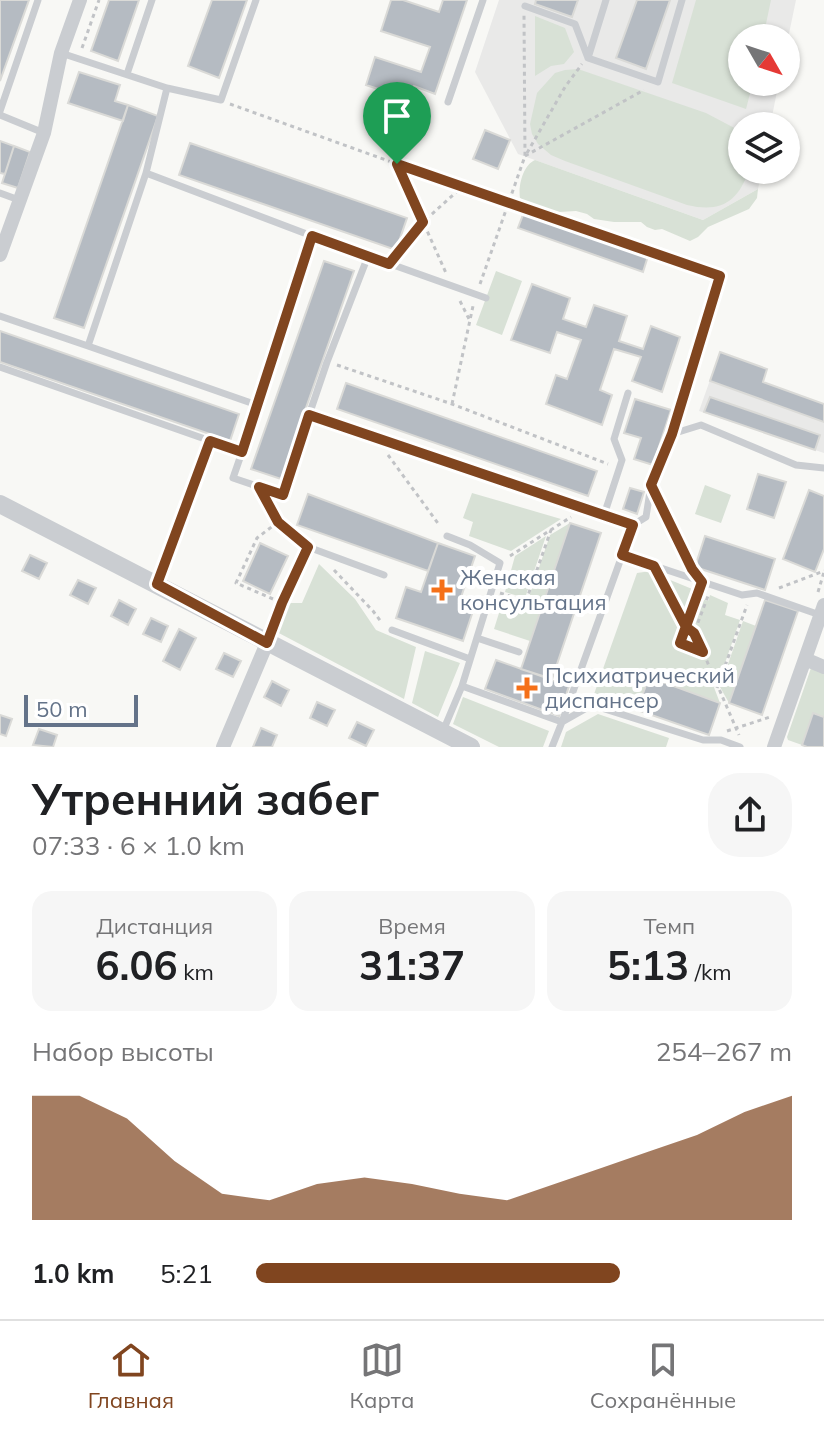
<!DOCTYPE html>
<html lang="ru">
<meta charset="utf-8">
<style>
body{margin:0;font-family:Mulish,sans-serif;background:#f6f6f6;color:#202124;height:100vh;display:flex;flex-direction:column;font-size:30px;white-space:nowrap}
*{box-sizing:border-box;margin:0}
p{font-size:26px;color:#757577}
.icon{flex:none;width:44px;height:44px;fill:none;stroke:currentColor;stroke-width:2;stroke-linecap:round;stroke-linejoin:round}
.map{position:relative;height:747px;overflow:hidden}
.details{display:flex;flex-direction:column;background:#fff;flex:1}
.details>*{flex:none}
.needle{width:52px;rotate:129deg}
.controls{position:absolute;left:728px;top:24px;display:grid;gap:16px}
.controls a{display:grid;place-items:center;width:72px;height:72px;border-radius:50%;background:#fff;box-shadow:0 2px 6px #0004;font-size:40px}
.scale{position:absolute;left:24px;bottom:20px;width:114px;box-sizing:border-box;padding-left:8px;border:4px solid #647389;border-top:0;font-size:22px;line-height:28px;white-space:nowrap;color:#647389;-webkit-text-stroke:6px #fff;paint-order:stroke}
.pin{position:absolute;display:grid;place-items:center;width:68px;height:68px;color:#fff;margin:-82px -34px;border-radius:50% 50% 50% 0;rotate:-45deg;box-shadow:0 0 8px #0007}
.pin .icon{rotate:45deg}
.round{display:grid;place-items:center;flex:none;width:84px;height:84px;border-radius:32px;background:#f6f6f6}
.headline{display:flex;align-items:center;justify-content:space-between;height:136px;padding:0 32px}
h1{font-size:44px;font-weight:700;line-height:60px}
.figures{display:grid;grid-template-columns:repeat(3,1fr);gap:12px;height:136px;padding:8px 32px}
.figures div{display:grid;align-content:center;border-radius:20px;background:#f6f6f6;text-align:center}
.figures b{font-size:40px;font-weight:700}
.figures small{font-size:22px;font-weight:400}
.figures p{font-size:22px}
.chart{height:224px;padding:16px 32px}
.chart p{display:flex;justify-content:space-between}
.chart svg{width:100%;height:144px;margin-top:8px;fill:#80451f;opacity:.7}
ul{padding:0 32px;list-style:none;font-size:26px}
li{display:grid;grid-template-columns:128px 96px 1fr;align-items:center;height:60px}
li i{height:20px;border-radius:10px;background:#80451f}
.tab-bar{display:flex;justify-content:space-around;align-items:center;height:112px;border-top:2px solid #e0e0e0;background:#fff;font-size:22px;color:#757577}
.tab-bar a{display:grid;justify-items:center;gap:4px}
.tab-bar .on{color:#80451f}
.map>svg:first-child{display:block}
.built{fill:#e9e9e8}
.green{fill:#d8e1d6}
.building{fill:#b5bbc2;stroke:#dadad7;stroke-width:2}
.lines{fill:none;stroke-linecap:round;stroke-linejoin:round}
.path{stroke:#c1c3c6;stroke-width:3;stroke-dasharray:4 4;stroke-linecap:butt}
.service{stroke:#cacdd1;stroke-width:7}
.minor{stroke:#cacdd1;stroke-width:14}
.tertiary{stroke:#cacdd1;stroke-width:18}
.route-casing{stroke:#fff;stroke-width:16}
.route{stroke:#80451f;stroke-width:10}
.poi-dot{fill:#f57019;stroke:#fff;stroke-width:3}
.labels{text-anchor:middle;stroke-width:8;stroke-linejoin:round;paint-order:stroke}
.poi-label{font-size:22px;fill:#647389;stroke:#fff;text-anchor:start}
</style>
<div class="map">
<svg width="824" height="747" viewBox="0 0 824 747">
<rect width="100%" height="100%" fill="#f8f8f5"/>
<path class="built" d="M499,0H796L786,48V38H742V82H779L770,126H742V170H762L758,189L703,220L518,154L475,72Z
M720,352L767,369L763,382L824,404V453L699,411Z"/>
<path class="green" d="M696,0H771L763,38H742V82H753L746,109L672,83Z
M535,16L565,28L574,52L564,64L551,66L535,76Z
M578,69L706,113L742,132V170H749C738,202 721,213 687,205L565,161L551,155L538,144L532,134L530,124L537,93L555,73L565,70Z
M535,160L703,220L758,189L757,198L749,209L708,227L698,237L690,241L662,229L655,230L647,227L641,222H614L594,219L587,214L576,211L559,212L528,204L520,198C518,186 523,165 535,160Z
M496,271L522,281L502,335L476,325Z
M705,485L731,495L721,523L695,514Z
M472,493L561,519L511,551L469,536L473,522L463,518Z
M570,523L543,602L532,598L531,601L528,600L550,535Z
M546,536L525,598L505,592L515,556Z
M319,564L355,599L376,630L416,647L404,699L275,631L287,603H302Z
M651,571L657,576L675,610L678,605L663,577L697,591L696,597L708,601L710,595L728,603L725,615L740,620L718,683L717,679L710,677L720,703L649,677L637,710L593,697L637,573Z
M504,597L529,605V608L540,612L530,641L494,629Z
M743,621L756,626L729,703L720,687Z
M425,651L460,663L438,717L412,703Z
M811,668L824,672V717L813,714L802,745L788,740L787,737Z
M463,697L549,731L543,747H499L453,724Z
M598,714L669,738L666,747H561L566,732Z"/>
<path class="building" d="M0,0H29L0,81Z
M109,0H139L118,61L91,51Z
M212,0H247L219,78L188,66Z
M391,0H403L439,12L443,0H467L435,94L414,86L409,99L366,85L375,57L421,72L430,47L381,31Z
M536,0H578L572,17L535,4Z
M637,0H670L646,69L616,58Z
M79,72L120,85L115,101L128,105L123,121L68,103Z
M128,105L158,116L84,328L54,318Z
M485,130L510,140L498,169L473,159Z
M0,141L14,146L5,174L0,173Z
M190,143L407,218L396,250L179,175Z
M14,146L30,152L18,188L2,183Z
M524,212L648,256L643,272L518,228Z
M324,261L354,271L281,479L251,469Z
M532,284L570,298L563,319L586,327L594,305L627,316L619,341L643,349L651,326L680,337L662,392L632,381L641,357L614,349L600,390L612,395L602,425L546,404L556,375L567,379L581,340L557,332L550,353L511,340Z
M0,331L239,414L230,441L0,362Z
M720,352L767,369L763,382L824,404V422L710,381Z
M346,383L597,471L588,496L337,409Z
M710,397L820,435L815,450L704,412Z
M635,399L671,410L653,465L634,459L641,438L624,433Z
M758,474L786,482L774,518L747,509Z
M630,488L644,492L637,514L623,509Z
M809,490L824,496V549L815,572L783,559Z
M308,494L438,543L428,571L297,525Z
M570,523L601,533L552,679L521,669Z
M705,536L775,559L765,590L695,567Z
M260,543L288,556L270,594L243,581Z
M438,543L475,556L459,603L474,608L463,641L396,618L406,587L421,592Z
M30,555L47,563L39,579L22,571Z
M78,580L96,588L88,604L70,595Z
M119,600L136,609L128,625L111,616Z
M765,600L798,611L762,715L729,703Z
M151,618L168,626L161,642L143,634Z
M179,629L196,638L180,670L163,661Z
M224,653L241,661L233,677L216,669Z
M496,660L569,686L559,716L485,689Z
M649,677L720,703L709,735L637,710Z
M272,681L289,690L281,706L264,697Z
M317,702L335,710L327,726L310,718Z
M813,713L824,717V747H807L802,745Z
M0,715L12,719L6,736L0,734Z
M357,722L374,730L366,746L349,738Z
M261,728L277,735L272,747H253Z
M39,729L57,735L53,747L33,745Z"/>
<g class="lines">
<path class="path" d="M82,48L99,0
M230,104L397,164L720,276L675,423
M527,153L565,87L582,64
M525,156L644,90
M398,166L446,273
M395,256L423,222L462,187
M480,284L525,156L524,15
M460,301L469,319
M337,365L452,404L608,464
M452,404L473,306
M388,455L440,526
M266,500L278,522L299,540
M660,503L692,568
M510,556L571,517
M334,570L373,611L382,623
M662,580L686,627L680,643L703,652L739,735
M779,588L824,571
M818,592L824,572
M500,593L542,607
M273,599L236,583L257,538L278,522
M526,601L551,530
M694,633L686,627L699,591
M703,652L694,633L708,596
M717,688L747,605
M727,731L770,717"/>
<path class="service" d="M525,6L575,24L588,58L658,82L682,0
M61,53L167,88L221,100L256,0
M588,58L606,0
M127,74L152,0
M448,102L483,0
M0,111L38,0
M0,115L44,133
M146,173L167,88
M0,193L19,200
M312,236L486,298
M368,256L327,362L309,415L633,525L562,722L462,686
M0,316L88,346L146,173L312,236L242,452L0,367
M88,346L257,405
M242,452L233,478L283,495L309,415
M604,515L622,460L614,439L628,393
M633,525L646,517L651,485L672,434L701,425L796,465L824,468
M622,555L742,595L757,593L820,615
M158,582L210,441
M392,630L470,659
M477,638L519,652
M268,639L282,603L308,547L384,575
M443,731L462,686L500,563L470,545L447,536
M552,747L562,722L592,705L703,740H721L740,747"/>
<path class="minor" d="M0,255L44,133L61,53L80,0
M805,659L824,667
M223,747L267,643
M774,747L824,605"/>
<path class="tertiary" d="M0,504L471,747"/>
</g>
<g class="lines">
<g class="route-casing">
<path id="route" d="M397,164L423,222L389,264L312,236L242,452L210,441L157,584L267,643L282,603L308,547L278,522L259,487L283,495L309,415L633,525L622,555L654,566L686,627L694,633L703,652L680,643L702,582L692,569L651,485L672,434L720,276L397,164"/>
</g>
<use href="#route" class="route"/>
</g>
<g class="poi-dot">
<path d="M438 578h8v8h8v8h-8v8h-8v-8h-8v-8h8z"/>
<path d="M523 676h8v8h8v8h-8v8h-8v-8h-8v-8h8z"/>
</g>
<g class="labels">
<g class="poi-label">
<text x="460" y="585">Женская<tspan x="460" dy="25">консультация</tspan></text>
<text x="545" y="683">Психиатрический<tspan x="545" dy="25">диспансер</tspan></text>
</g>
</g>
</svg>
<div class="controls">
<a><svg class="needle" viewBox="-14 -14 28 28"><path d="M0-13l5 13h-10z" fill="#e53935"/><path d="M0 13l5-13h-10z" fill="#757577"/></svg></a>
<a><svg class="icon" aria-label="layers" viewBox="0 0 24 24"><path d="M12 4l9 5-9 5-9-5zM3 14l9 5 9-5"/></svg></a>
</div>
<div class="scale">50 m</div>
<div class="pin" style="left:397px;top:164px;background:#1e9e55"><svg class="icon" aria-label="arrive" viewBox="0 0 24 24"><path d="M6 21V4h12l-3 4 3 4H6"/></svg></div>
</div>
<section class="details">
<div class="headline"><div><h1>Утренний забег</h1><p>07:33 · 6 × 1.0 km</p></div><a class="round"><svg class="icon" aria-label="share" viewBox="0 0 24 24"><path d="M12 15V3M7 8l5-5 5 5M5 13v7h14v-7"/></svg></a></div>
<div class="figures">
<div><p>Дистанция</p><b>6.06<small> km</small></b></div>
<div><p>Время</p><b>31:37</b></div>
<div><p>Темп</p><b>5:13<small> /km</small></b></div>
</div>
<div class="chart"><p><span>Набор высоты</span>254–267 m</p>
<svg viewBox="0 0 160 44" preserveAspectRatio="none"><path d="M0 44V6L10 6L20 13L30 26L40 36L50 38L60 33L70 31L80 33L90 36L100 38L110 33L120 28L130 23L140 18L150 11L160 6V44z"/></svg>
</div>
<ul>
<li><b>1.0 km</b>5:21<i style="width:68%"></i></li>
</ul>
</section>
<nav class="tab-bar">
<a class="on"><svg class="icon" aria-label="home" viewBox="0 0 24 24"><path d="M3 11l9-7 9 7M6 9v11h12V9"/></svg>Главная</a>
<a><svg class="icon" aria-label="map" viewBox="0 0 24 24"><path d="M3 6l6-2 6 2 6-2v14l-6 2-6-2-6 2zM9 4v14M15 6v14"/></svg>Карта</a>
<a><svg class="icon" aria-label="saved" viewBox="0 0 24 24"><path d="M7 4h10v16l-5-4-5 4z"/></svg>Сохранённые</a>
</nav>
